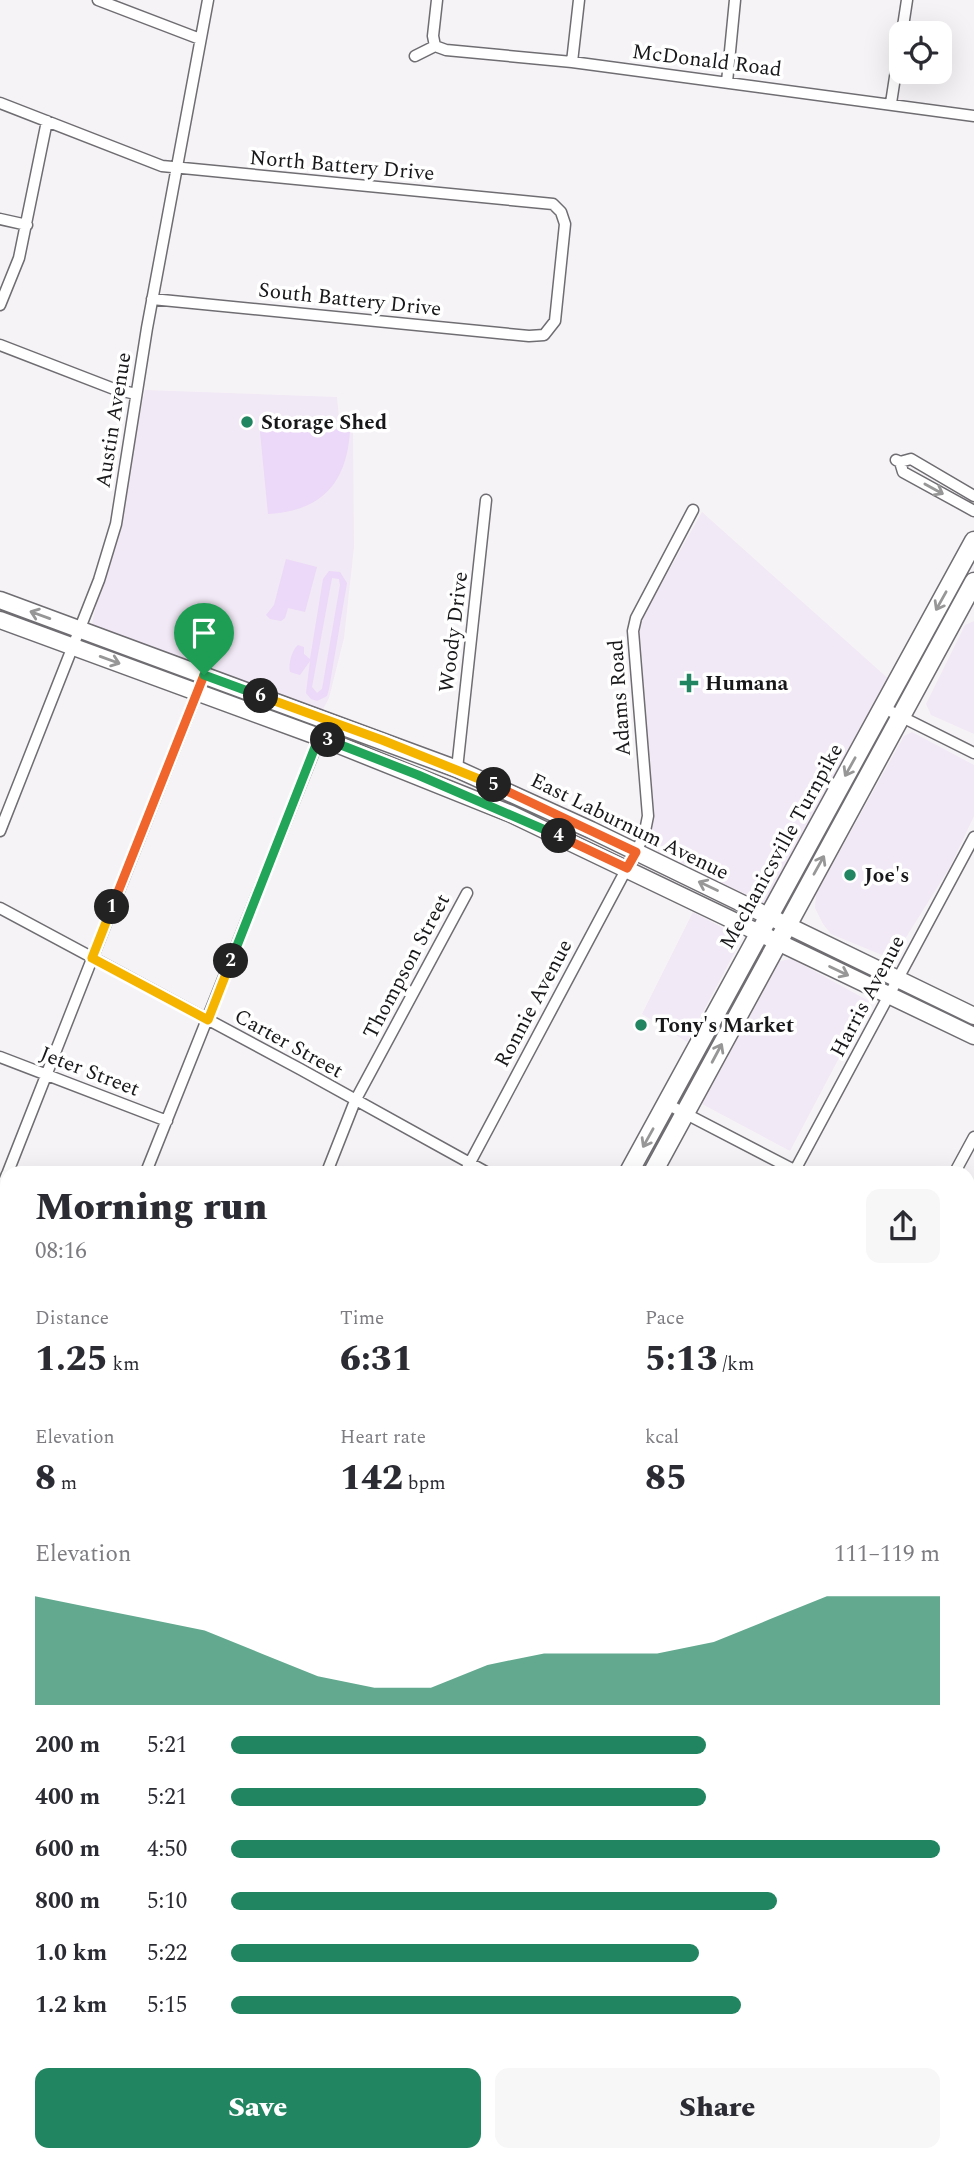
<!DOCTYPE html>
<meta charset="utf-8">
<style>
body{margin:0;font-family:Spectral,serif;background:#f7f7f7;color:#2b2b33;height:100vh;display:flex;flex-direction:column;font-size:26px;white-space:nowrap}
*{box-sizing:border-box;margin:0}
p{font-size:23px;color:#7c7c81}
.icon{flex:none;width:38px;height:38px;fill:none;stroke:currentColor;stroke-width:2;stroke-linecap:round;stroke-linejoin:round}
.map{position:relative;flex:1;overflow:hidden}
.details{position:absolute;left:0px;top:1166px;width:975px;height:996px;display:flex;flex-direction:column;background:#fff;border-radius:21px 21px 0 0;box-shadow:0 7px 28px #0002}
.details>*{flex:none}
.tools{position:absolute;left:889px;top:21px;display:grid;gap:14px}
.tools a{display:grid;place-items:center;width:63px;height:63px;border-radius:14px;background:#fff;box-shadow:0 7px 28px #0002;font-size:35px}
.pin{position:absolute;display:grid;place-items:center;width:60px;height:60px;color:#fff;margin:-72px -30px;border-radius:50% 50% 50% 0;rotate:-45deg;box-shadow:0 0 7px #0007}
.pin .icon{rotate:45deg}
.km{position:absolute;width:35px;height:35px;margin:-18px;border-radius:50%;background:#222;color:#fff;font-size:19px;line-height:35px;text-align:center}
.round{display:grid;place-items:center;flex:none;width:74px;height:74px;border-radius:14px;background:#f7f7f7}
.head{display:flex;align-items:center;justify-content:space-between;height:119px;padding:0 35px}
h1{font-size:38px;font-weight:800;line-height:52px}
.stats{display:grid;grid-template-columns:repeat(3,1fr);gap:10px;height:119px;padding:7px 35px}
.stats div{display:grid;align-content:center}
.stats b{font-size:35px;font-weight:800}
.stats small{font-size:19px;font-weight:400}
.stats p{font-size:19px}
.chart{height:196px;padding:14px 35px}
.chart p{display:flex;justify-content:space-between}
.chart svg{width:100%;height:126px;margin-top:7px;fill:#208560;opacity:.7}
.primary-button{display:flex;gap:14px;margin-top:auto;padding:14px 35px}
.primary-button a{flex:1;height:80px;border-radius:14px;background:#208560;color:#fff;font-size:28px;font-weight:800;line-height:80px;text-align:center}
.primary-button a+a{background:#f7f7f7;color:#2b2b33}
ul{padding:0 35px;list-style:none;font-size:23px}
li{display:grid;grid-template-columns:112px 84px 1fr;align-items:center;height:52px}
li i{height:18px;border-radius:9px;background:#208560}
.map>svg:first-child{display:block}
.built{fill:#f1e9f5}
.green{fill:#ecd8f8;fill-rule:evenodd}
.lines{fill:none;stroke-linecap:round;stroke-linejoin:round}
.stream{stroke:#bba6c7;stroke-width:2.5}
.street-casing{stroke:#6f6d71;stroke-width:13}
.secondary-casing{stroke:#6f6d71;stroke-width:18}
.primary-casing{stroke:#6f6d71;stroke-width:19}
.highway-casing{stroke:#6f6d71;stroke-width:21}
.street{stroke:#fff;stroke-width:10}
.secondary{stroke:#fff;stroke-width:14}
.primary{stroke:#fff;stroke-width:16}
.highway{stroke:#fff;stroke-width:18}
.oneway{stroke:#979798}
.split-1-casing{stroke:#fff;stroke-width:14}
.split-2-casing{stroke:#fff;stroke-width:14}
.split-3-casing{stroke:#fff;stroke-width:14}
.split-4-casing{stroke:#fff;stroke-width:14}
.split-5-casing{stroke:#fff;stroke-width:14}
.split-6-casing{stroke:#fff;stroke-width:14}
.split-7-casing{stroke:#fff;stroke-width:14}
.split-1{stroke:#f0652b;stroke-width:9}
.split-2{stroke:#f5b400;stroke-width:9}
.split-3{stroke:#22a559;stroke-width:9}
.split-4{stroke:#22a559;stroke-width:9}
.split-5{stroke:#f0652b;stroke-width:9}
.split-6{stroke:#f5b400;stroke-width:9}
.split-7{stroke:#22a559;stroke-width:9}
.poi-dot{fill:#208560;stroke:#fff;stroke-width:2.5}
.labels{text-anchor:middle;stroke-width:7;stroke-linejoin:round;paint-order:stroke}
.street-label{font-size:21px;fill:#181719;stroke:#fff}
.poi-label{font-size:21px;font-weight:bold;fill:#181719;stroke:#fff;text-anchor:start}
</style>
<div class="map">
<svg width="974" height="2161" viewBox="0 0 974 2161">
<rect width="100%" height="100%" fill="#f6f3f7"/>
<path class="built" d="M145,390L337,397L339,418L353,428L354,547L344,638L329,698L313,728L88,641Z
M702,512L901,690L782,912L653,849L638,638L641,620Z
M974,621V734L931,715L926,704L965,625Z
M912,732L974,765V816L950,867L900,947L882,955L831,934L823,924L815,908L816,894L904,736Z
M693,912L734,934L738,946L687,1042L642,1014Z
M792,959L869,1001L790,1151L702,1104L780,961Z
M134,2154H403L405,2161H130Z"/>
<path class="green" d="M267,424L350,430C347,483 322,511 268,514L260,432Z
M286,559L317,567L305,612L288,608L285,618L281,621L270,619L266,615L274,605Z
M329,571L340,572L347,583L329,689L327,696L317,701L311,699L306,693L310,661L300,675L290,672C288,664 292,650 298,645L304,647V654L310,659L323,579ZM332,578L339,579L340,585L322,689L317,693L312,687Z"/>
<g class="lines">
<path class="stream" d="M0,1944L7,1941"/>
<g class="street-casing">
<path id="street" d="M98,0L200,39
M902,33L907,0
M435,46L446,50L572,62L974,116
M435,46L433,36L437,0
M415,56L435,46
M572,62L579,0
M727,82L735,0
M0,103L162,166L553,204L561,212L565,224L555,321L544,335L529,336L152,299
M891,103L901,38
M0,219L27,225
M0,305L19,258L47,121
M0,345L114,389L136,394
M896,460L900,462L903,472L974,511
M900,462L911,459L974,496
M882,707L974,753
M457,769L486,500
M0,831L99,580L116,524L147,328L208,0
M0,908L300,1069L486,1172
M0,1057L167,1121
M667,1104L798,1172
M8,1172L204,675
M146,1172L321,734
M327,1172L355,1101L467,893
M465,1172L644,836L648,816L633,631L636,618L693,510
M794,1172L974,837
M955,1172L974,1137
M0,1192L7,1174
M968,1265L974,1268
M0,1333L7,1335
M968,1440L974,1428
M968,1626H974
M968,1635L974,1684
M0,1742L7,1745
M0,1788L7,1776
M0,1936L7,1932
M0,1956L7,1953
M0,1990L7,1994
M968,2147L974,2146
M788,2154L789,2161
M919,2154L920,2161
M616,2159L643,2157L652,2161"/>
</g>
<g class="secondary-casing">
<path id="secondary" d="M0,1518H7
M968,1882L974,1881"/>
</g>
<g class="primary-casing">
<path id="primary" d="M0,600L457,769L591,830L974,1016
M0,620L319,737L511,814L974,1036"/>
</g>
<g class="highway-casing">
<path id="highway" d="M629,1172L974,541
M653,1172L974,582
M91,2161L95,2154
M114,2161L117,2154"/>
</g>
<use href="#street" class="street"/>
<use href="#secondary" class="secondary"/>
<use href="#primary" class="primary"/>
<use href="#highway" class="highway"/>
</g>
<defs><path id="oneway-shaft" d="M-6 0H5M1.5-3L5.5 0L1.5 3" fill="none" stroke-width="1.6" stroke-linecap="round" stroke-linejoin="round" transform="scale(1.75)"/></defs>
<g class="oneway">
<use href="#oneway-shaft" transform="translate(934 489) rotate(29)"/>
<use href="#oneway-shaft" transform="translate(941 601) rotate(119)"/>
<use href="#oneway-shaft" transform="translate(40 615) rotate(-160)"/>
<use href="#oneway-shaft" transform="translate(110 660) rotate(20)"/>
<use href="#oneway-shaft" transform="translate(850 767) rotate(119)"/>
<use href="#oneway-shaft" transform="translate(819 865) rotate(-61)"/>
<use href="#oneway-shaft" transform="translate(708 886) rotate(-155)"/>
<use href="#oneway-shaft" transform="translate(839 971) rotate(26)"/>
<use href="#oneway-shaft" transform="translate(717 1053) rotate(-62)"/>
<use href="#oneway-shaft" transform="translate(648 1138) rotate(119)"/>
</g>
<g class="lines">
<g class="split-1-casing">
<path id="split-1" d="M112,907L204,675"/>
</g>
<g class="split-2-casing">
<path id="split-2" d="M112,907L92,958L208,1020L231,961"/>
</g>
<g class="split-3-casing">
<path id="split-3" d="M231,961L319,737L328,740"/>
</g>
<g class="split-4-casing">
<path id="split-4" d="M328,740L418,775L559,836"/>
</g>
<g class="split-5-casing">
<path id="split-5" d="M494,785L636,852L627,868L559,836"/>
</g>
<g class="split-6-casing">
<path id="split-6" d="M261,696L382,740L494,785"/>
</g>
<g class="split-7-casing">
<path id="split-7" d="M204,675L261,696"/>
</g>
<use href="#split-1" class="split-1"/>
<use href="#split-2" class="split-2"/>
<use href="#split-3" class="split-3"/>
<use href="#split-4" class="split-4"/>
<use href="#split-5" class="split-5"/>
<use href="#split-6" class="split-6"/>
<use href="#split-7" class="split-7"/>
</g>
<g class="poi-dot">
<circle cx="247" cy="422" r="7"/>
<path d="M685.5 672.5h7v7h7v7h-7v7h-7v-7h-7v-7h7z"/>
<circle cx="850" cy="875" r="7"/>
<circle cx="641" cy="1025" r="7"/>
</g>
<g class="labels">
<g class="street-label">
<text transform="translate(707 60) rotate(7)" y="7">McDonald Road</text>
<text transform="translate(342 165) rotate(5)" y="7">North Battery Drive</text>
<text transform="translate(350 299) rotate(6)" y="7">South Battery Drive</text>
<text transform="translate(113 420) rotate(-81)" y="7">Austin Avenue</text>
<text transform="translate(453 632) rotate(-83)" y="7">Woody Drive</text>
<text transform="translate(619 698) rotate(-94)" y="7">Adams Road</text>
<text transform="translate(630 826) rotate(26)" y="7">East Laburnum Avenue</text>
<text transform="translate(781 846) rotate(-61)" y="7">Mechanicsville Turnpike</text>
<text transform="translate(406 966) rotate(-62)" y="7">Thompson Street</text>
<text transform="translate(867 996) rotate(-62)" y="7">Harris Avenue</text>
<text transform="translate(533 1003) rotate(-62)" y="7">Ronnie Avenue</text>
<text transform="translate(289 1043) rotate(29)" y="7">Carter Street</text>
<text transform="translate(90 1071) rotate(21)" y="7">Jeter Street</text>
</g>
<g class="poi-label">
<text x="261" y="429">Storage Shed</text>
<text x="705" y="690">Humana</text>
<text x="864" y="882">Joe's</text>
<text x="655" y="1032">Tony's Market</text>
</g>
</g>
</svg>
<div class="tools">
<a><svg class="icon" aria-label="locate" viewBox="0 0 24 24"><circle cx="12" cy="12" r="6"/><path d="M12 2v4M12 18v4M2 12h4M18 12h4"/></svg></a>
</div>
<div class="pin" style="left:204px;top:675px;background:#1e9e55"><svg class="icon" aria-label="arrive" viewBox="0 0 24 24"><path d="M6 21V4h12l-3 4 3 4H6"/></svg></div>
<b class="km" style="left:112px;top:907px">1</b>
<b class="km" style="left:231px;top:961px">2</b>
<b class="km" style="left:328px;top:740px">3</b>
<b class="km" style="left:559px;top:836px">4</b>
<b class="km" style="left:494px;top:785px">5</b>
<b class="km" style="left:261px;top:696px">6</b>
<section class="details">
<div class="head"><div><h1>Morning run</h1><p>08:16</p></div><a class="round"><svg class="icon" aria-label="share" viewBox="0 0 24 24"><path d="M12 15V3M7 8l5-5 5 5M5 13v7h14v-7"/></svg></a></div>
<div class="stats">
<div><p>Distance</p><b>1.25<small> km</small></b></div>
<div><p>Time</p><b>6:31</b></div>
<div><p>Pace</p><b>5:13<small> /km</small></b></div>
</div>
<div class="stats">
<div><p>Elevation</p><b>8<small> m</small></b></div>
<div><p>Heart rate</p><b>142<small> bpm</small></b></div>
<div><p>kcal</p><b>85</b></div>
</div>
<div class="chart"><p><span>Elevation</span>111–119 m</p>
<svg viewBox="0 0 160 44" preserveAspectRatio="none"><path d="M0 44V6L10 10L20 14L30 18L40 26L50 34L60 38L70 38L80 30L90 26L100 26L110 26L120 22L130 14L140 6L150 6L160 6V44z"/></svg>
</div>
<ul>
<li><b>200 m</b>5:21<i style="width:67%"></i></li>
<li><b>400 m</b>5:21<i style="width:67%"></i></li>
<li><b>600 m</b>4:50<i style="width:100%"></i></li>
<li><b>800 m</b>5:10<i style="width:77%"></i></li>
<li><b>1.0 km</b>5:22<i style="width:66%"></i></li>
<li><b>1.2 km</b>5:15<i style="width:72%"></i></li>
</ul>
<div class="primary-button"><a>Save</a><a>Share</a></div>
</section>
</div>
